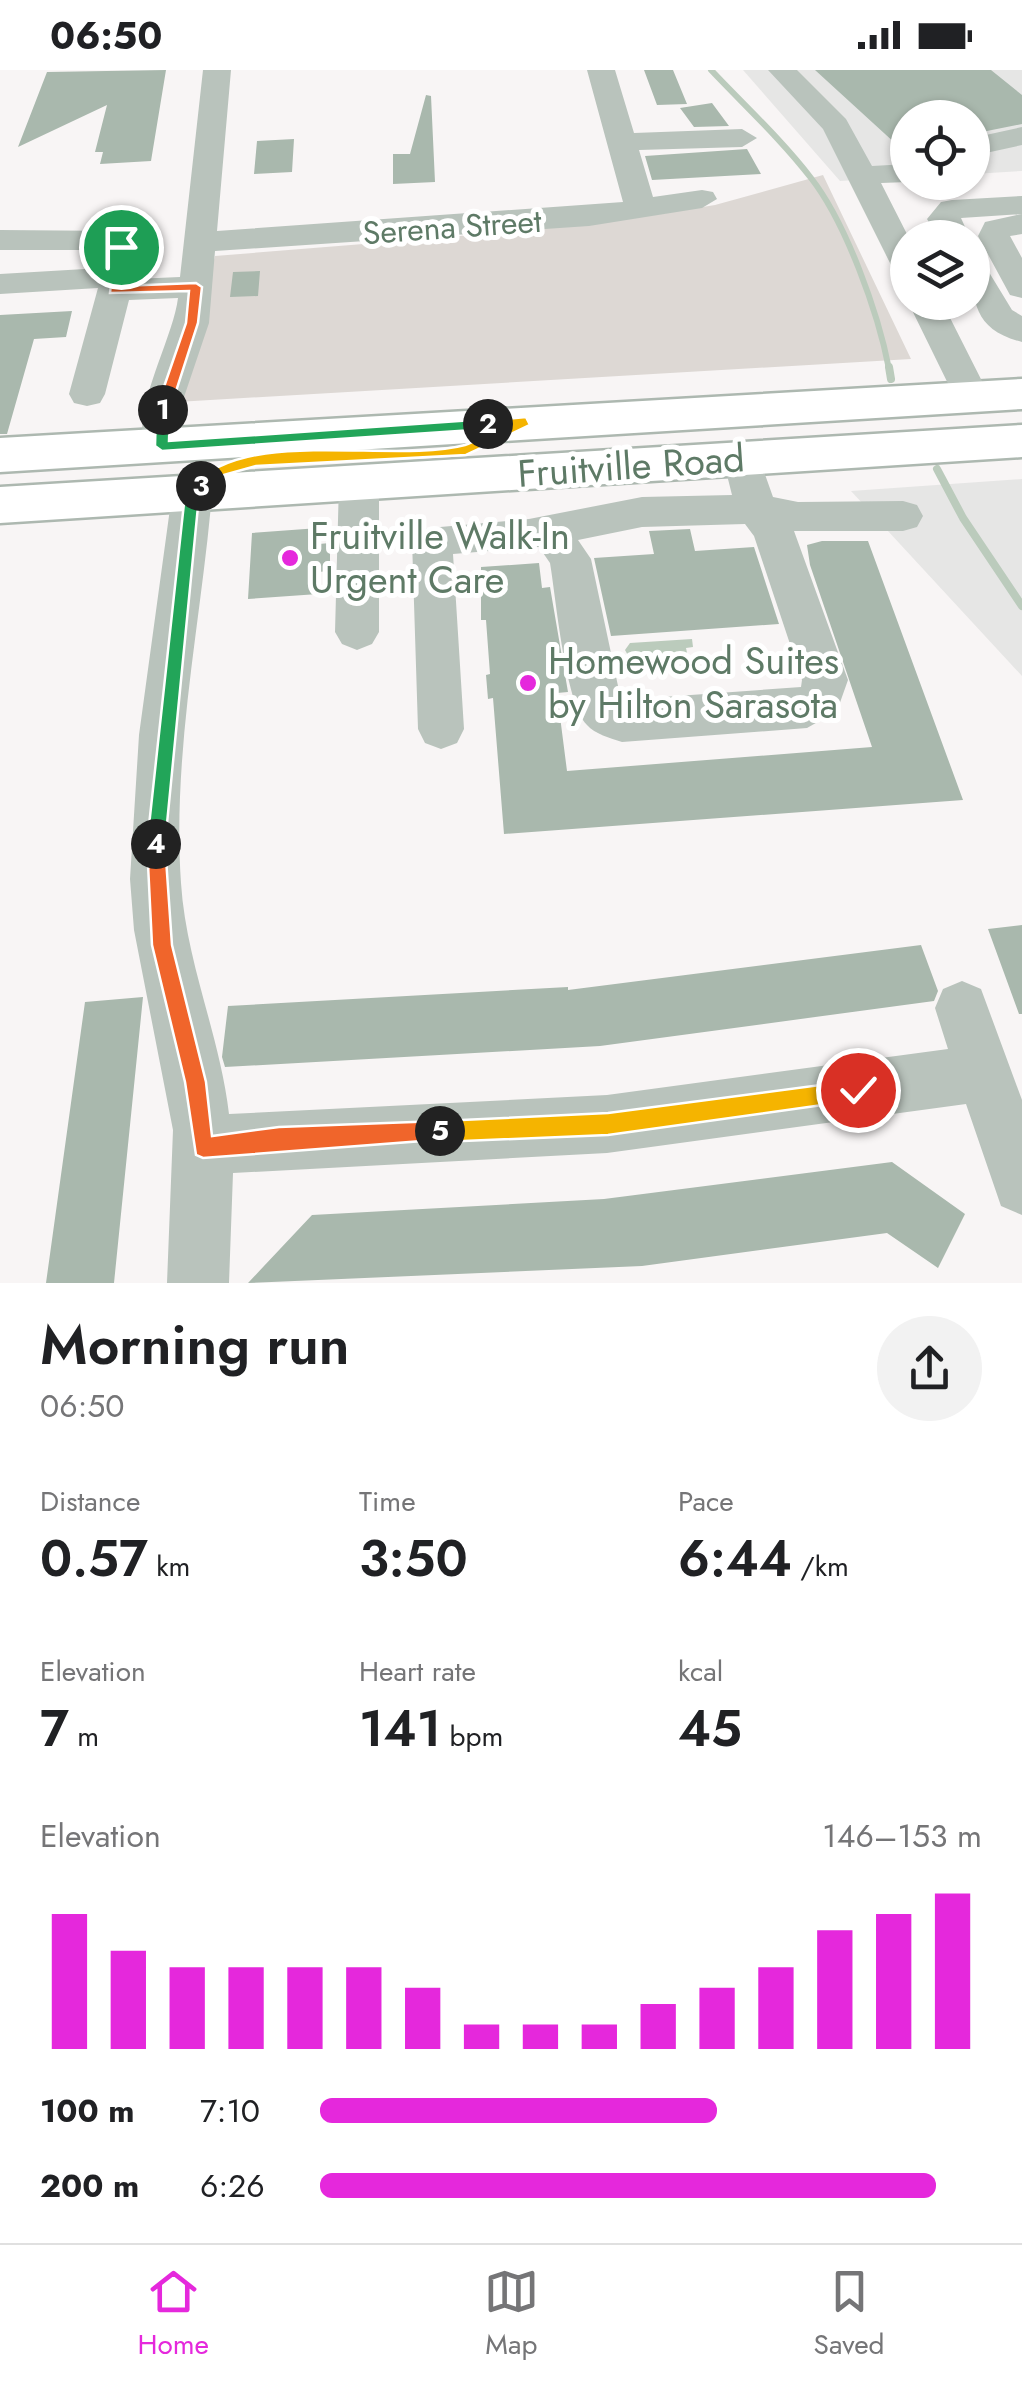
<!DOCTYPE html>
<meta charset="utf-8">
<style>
body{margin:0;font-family:Jost,sans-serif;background:#f2f2f2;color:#202124;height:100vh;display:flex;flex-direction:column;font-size:38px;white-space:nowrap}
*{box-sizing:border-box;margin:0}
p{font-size:32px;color:#757577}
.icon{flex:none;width:55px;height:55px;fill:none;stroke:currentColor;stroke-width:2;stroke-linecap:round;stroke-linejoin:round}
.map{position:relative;height:1213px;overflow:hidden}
.sheet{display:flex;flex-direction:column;background:#fff;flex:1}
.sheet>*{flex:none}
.tools{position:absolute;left:890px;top:30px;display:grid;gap:20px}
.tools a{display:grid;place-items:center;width:100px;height:100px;border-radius:50%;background:#fff;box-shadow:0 2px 8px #0004;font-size:50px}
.pin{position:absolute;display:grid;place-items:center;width:85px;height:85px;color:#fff;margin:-42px;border:5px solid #fff;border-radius:50%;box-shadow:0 2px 10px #0007}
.km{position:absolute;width:50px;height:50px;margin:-25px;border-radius:50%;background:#222;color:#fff;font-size:28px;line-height:50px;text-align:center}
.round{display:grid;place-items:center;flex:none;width:105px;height:105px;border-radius:52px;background:#f2f2f2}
.head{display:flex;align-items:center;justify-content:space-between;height:170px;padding:0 40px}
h1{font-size:55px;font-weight:600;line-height:75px}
.stats{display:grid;grid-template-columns:repeat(3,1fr);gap:15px;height:170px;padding:10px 40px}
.stats div{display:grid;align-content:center}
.stats b{font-size:50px;font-weight:600}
.stats small{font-size:28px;font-weight:400}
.stats p{font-size:28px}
.chart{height:280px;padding:20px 40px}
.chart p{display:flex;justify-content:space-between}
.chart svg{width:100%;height:180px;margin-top:10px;stroke:#e528dc;stroke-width:6}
ul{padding:0 40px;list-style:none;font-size:32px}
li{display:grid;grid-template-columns:160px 120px 1fr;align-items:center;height:75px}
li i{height:25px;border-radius:12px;background:#e528dc}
.status{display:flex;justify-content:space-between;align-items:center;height:70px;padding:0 50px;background:#fff;direction:ltr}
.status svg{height:28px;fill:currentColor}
.tab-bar{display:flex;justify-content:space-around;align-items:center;height:140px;border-top:2px solid #e0e0e0;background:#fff;font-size:28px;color:#757577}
.tab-bar a{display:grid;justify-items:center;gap:5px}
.tab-bar .current{color:#e528dc}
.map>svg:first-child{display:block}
.built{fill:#e6e6e5}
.green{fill:#ddd8d4}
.water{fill:#bbcbbc}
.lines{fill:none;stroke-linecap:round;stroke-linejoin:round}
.stream-far1{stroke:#bbcbbc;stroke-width:6}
.stream{stroke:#bbcbbc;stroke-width:8}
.building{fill:#a9b8ad}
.major-casing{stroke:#adb8b0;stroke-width:5}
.minor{fill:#b9c3bc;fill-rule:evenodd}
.major{fill:#fff;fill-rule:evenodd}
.split-1{fill:#f0652b;stroke:#fff;stroke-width:2.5}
.split-2{fill:#22a559;stroke:#fff;stroke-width:2.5}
.split-3{fill:#f5b400;stroke:#fff;stroke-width:2.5}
.split-4{fill:#22a559;stroke:#fff;stroke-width:2.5}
.split-5{fill:#f0652b;stroke:#fff;stroke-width:2.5}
.split-6{fill:#f5b400;stroke:#fff;stroke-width:2.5}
.poi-dot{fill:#e528dc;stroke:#fff;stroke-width:4}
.labels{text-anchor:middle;stroke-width:10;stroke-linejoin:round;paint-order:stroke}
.far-street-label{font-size:32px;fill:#5e7a66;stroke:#fff}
.street-label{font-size:38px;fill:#5e7a66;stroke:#fff}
.poi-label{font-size:38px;fill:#5e7a66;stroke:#fff;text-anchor:start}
</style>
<div class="status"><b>06:50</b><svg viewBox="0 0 49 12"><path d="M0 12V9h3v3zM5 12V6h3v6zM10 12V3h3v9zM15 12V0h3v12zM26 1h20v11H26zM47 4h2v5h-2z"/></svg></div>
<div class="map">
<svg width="1022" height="1213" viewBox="0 0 1022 1213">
<rect width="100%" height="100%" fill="#f8f5f5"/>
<path class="built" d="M743,0H1022V101L973,104L972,48H908L907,107L840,111Z
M1022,409V606L851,421Z"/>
<path class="green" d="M823,105L911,289L177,332L215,186L451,167L654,145L715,135Z"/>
<path class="water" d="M692,569L693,577L686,578L689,592L634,596L625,580L630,573Z"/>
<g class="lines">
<path class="stream-far1" d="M711,0C744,35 781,69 811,108C846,153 878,242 889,299"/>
<path class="stream" d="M889,297L891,309
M937,399L963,448L1022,536"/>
</g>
<path class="building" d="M166,0L151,91L100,94L103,82H95L107,35L18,77L47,2Z
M644,0H673L687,34L657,35Z
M815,0H991L1022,25V54L972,64V48H908V85Z
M426,25L431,26L435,112L393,114V84H410Z
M712,33L729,56L694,57L680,38Z
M294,69L292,102L254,104L257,71Z
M747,79L761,104L652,110L645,86Z
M260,201L258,226L230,227L233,202Z
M72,241L66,267L34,269L7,364H0V245Z
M319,458V474L330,473V501L318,502V524L248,529L252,463Z
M690,459L695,481L754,477L779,554L611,566L594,488L654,484L649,461Z
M822,471H868L963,730L504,764L493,628L488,629L486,605L490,604L486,550H481V497L539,493L542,518L550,517L568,622L557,623L567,701L872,677L810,495L807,475Z
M1022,855V944H1019L988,859Z
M921,875L938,921L934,931L600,976L225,997L222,987L228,936L568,917V920Z
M143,927L114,1213H46L85,932Z
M892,1092L965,1144L938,1198L887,1163L642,1196L248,1213L312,1145L604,1129Z"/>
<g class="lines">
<g class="major-casing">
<path id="major" d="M1022,309V339L0,402V368Z
M1022,355V387L0,453V417Z"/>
</g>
<path class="minor" d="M203,0H231L217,161L623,132L587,0H615L634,63L742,59L757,68L742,77L639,80L653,127L702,120L713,122L717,129L702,138L589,156L215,181L209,253L182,333L181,376L176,386L162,389L148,386C126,348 173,271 178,228L129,230L105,324L100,333L87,336L74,333L69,324L98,218L0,224V204L102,198L105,180H0V160L121,161L137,177L134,209L180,207Z
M768,0H797L846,49L872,96L908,94V112L881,113L909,168L908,207L892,197L823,59Z
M1022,57V75L972,86V68Z
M1022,126V144L961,148L970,168H938L927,149L941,132L952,130Z
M1022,144V164L1010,166L1022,188V228L1010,225L978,166L985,152Z
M972,191L984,194L1012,240L1022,246V272C975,260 972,233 972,191Z
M908,232H942L990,327L985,336L972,339L959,336Z
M742,375L756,379L773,427L798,432L903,431L917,435L923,446L917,457L903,461H794L848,610L837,641L807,658L622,672C610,668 595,664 587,655C565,632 556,528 550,493L539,477L453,484L464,659L457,673L441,679L425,673L418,659L412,470L418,459L529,449L642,427L732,425L723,389L728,379ZM745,454L754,466L802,610L801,617L621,630L591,489L578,470L642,457Z
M359,399L373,403L379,413V562L372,574L357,580L342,574L335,562L339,413L345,403Z
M192,410L206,414L212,424C201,553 172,683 181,813C186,892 220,966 229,1044L607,1025L948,979L935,938L943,919L962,911L981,919L1022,1030V1145L1001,1136L966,1034L607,1083L233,1103L229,1213H167L173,1060L134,860L130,809L139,665L172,424L178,414Z"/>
<use href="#major" class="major"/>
</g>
<path class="split-1" d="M121,173L127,177L121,216L196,213L202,217L198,253L170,340L163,344L156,340L186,253L189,221L110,223L115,177Z"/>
<path class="split-2" d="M163,335L170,340L169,371L488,349L494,354L488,359L162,381L155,376L156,340Z"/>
<path class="split-3" d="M526,347L530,355L466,385L256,396L224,405L206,420L194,416C243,356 394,394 465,375C477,371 489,363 500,358L483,357V351Z"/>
<path class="split-4" d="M196,413L208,416L199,426L165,774L156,782L147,774L185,424Z"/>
<path class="split-5" d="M156,766L165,774L172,875L206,1012L212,1066L279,1057L440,1051L448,1054V1069L203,1088L196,1085L185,1012L152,875L147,774Z"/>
<path class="split-6" d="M858,1010L869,1020L858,1030L608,1065L440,1072L430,1061L440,1051L608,1043Z"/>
<g class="poi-dot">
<circle cx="290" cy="488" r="10"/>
<circle cx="528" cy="613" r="10"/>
</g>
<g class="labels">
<g class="far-street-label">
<text transform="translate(452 157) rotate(-4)" y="11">Serena Street</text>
</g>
<g class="street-label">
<text transform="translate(631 396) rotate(-4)" y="13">Fruitville Road</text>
</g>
<g class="poi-label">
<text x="310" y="479">Fruitville Walk-In<tspan x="310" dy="44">Urgent Care</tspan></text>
<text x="548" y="604">Homewood Suites<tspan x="548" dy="44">by Hilton Sarasota</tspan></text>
</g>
</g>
</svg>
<div class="tools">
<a><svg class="icon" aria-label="locate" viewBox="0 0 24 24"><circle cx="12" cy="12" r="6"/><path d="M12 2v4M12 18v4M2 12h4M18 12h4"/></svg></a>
<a><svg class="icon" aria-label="layers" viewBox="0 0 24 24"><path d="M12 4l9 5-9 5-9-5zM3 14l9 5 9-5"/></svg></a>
</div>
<div class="pin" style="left:121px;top:177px;background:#1e9e55"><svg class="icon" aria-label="arrive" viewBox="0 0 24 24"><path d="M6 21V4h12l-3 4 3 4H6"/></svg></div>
<div class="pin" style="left:858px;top:1020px;background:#d93025"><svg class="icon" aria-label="check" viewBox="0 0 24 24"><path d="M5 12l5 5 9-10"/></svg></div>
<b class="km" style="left:163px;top:340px">1</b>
<b class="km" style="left:488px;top:354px">2</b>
<b class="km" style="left:201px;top:416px">3</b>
<b class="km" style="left:156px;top:774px">4</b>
<b class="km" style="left:440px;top:1061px">5</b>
</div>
<section class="sheet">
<div class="head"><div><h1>Morning run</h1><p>06:50</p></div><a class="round"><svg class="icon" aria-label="share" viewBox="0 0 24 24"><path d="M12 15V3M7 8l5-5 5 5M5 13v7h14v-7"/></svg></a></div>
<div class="stats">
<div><p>Distance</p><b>0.57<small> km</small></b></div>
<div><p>Time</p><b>3:50</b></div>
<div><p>Pace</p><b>6:44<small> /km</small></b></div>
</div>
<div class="stats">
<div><p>Elevation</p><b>7<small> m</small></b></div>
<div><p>Heart rate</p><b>141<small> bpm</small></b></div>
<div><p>kcal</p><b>45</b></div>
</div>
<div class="chart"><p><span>Elevation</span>146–153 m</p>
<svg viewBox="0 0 160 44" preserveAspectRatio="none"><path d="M5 44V11M15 44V20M25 44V24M35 44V24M45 44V24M55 44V24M65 44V29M75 44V38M85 44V38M95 44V38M105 44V33M115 44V29M125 44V24M135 44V15M145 44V11M155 44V6"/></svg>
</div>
<ul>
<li><b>100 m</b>7:10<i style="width:60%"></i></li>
<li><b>200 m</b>6:26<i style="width:93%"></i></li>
</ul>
</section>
<nav class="tab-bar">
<a class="current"><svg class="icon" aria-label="home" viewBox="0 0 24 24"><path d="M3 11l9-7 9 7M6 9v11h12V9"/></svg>Home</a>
<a><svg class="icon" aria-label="map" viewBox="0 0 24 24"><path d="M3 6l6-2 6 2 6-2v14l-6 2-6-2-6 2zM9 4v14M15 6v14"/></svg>Map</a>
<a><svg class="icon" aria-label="saved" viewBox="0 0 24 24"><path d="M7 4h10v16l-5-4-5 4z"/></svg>Saved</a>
</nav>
